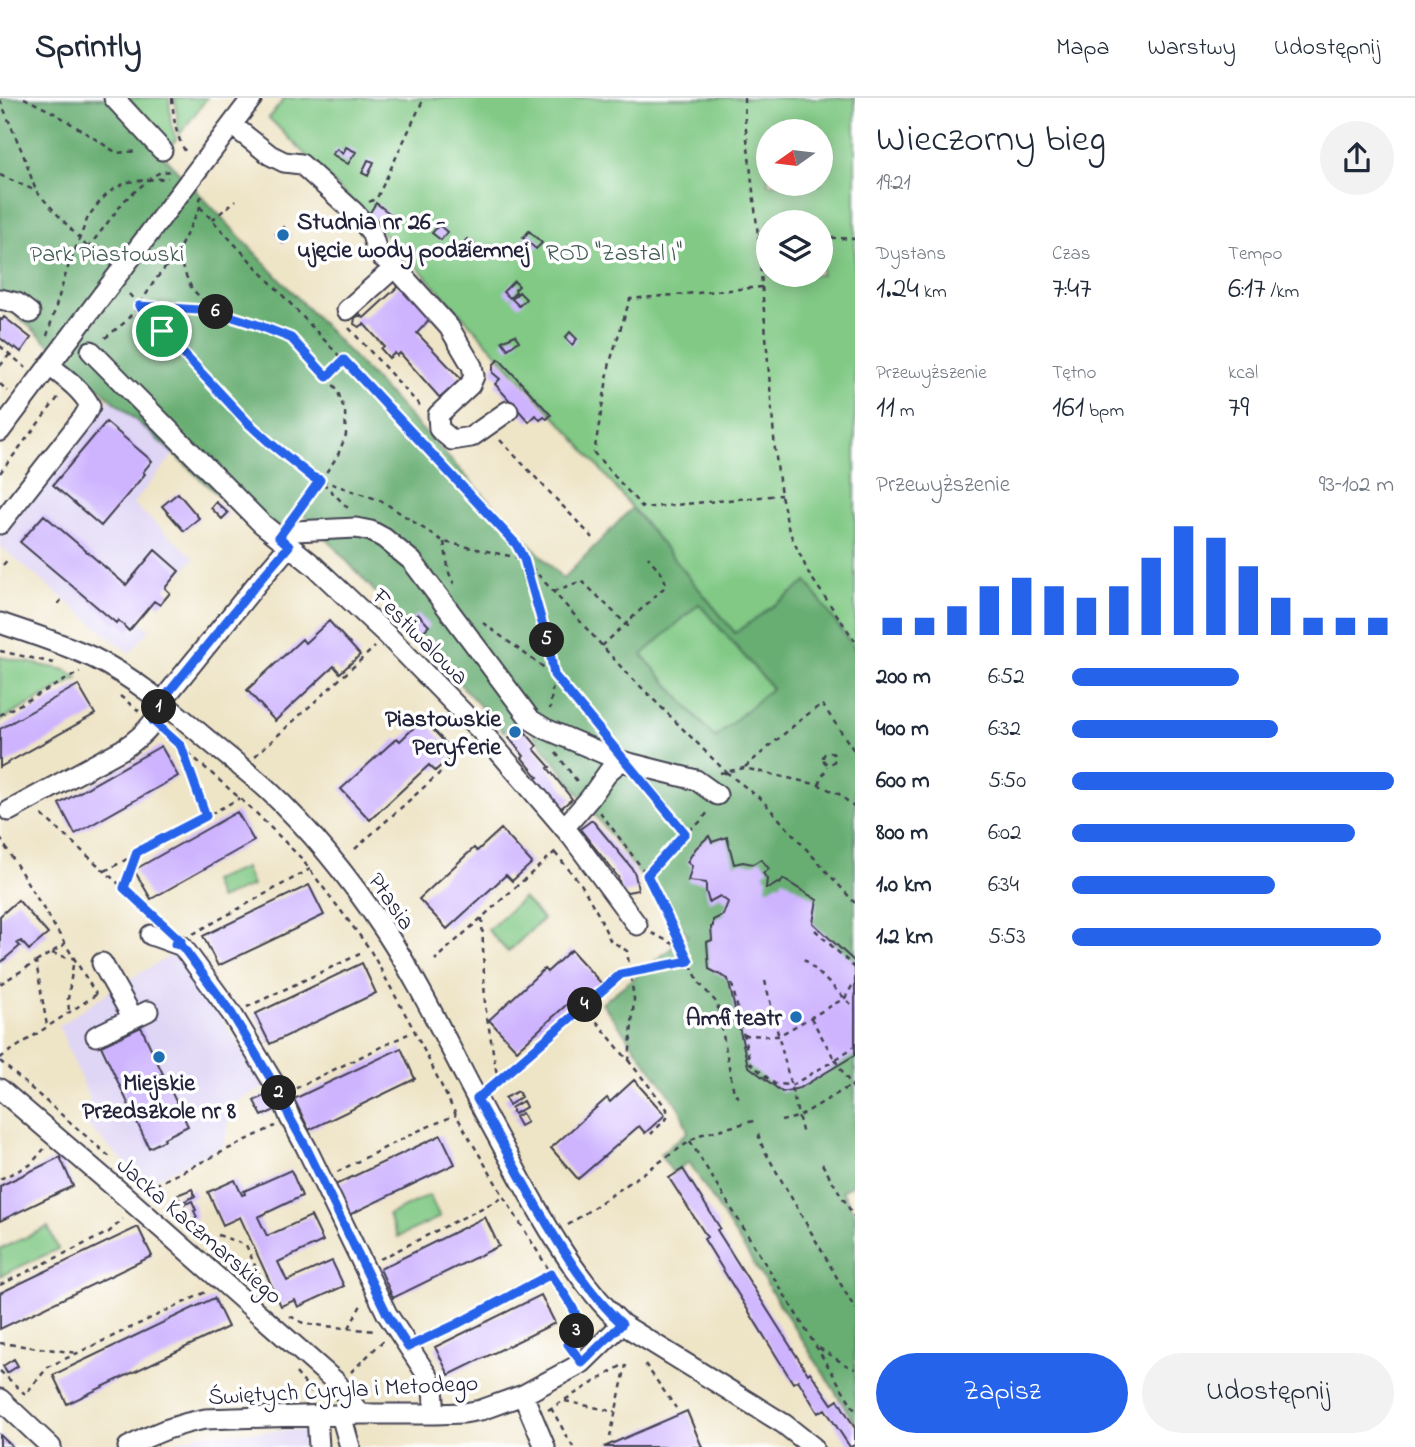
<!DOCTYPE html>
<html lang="pl">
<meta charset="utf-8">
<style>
body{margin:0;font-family:"Indie Flower",sans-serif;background:#f2f2f3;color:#1f2937;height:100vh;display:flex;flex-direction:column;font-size:26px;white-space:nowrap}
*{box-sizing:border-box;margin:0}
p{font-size:23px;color:#747a83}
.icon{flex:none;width:38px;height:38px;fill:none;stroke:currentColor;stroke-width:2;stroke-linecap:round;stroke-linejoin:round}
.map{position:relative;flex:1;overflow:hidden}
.drawer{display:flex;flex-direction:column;background:#fff;width:560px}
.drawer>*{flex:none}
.needle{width:46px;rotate:256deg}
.tools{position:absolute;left:756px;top:21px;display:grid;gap:14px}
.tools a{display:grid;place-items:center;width:77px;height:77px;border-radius:50%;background:#fff;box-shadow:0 4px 18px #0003;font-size:35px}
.pin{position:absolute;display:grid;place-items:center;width:60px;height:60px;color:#fff;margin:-30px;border:4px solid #fff;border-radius:50%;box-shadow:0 2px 7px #0007}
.km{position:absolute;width:35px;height:35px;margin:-18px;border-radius:50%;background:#222;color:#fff;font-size:19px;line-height:35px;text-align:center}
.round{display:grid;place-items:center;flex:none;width:74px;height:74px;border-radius:37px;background:#f2f2f3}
.head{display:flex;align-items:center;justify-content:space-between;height:119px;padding:0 21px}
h1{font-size:38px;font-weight:600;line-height:52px}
.figures{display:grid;grid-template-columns:repeat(3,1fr);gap:10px;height:119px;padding:7px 21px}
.figures div{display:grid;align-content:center}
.figures b{font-size:30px;font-weight:600}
.figures small{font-size:19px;font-weight:400}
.figures p{font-size:19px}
.chart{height:196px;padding:14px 21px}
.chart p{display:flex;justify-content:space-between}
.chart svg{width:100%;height:126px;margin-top:7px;stroke:#2563eb;stroke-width:6}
.cta{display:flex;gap:14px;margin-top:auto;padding:14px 21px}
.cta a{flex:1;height:80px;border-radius:42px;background:#2563eb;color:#fff;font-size:28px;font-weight:600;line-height:80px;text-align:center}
.cta a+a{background:#f2f2f3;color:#1f2937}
ul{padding:0 21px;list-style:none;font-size:23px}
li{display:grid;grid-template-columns:112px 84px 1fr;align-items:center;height:52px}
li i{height:18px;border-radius:9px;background:#2563eb}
header{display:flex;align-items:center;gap:42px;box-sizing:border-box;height:98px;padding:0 35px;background:#fff;border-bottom:2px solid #e0e1e3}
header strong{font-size:33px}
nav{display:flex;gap:38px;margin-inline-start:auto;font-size:24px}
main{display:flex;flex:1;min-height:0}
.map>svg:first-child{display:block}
.built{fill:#dfd5f5}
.green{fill:#81c985;stroke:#527660;stroke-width:2;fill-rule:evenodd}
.forest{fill:#68ad72;stroke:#456856;stroke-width:2;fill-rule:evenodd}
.building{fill:#ceb4fe}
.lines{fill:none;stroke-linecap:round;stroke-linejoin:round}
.minor-casing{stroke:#413f50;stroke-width:23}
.path{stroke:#413f50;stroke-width:2.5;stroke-dasharray:5 5;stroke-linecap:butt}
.minor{stroke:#fff;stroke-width:19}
.minor-bridge-casing{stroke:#413f50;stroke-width:23;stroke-linecap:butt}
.minor-bridge{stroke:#fff;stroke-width:19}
.route-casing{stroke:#fff;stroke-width:14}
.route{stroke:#2563eb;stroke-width:9}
.poi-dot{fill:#1f6fb2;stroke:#fff;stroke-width:2.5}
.labels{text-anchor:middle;stroke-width:7;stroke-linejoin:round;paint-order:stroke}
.poi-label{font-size:24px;font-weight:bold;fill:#22223b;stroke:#fff;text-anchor:end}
.park-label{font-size:24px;fill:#435c55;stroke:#fff}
.street-label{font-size:24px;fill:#22223b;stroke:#fff}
</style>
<header>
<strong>Sprintly</strong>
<nav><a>Mapa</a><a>Warstwy</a><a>Udostępnij</a></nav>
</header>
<main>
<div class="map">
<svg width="855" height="1349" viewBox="0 0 855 1349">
<rect width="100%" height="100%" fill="#fff"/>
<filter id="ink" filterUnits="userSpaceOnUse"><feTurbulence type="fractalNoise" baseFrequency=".0143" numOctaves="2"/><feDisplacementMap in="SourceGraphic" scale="14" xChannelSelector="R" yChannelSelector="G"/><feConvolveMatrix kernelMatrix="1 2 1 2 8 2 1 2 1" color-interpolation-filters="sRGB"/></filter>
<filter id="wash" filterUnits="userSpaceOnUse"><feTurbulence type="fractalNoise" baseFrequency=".00686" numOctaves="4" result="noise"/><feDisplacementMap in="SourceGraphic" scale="28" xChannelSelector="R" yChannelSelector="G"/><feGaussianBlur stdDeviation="1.57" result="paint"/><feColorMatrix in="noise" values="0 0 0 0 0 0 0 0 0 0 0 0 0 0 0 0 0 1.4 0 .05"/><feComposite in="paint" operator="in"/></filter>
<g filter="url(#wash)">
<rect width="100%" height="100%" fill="#eee4c6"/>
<path class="built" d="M110,301L174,356L133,406L195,460L139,522L150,532L129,555L0,448V439Z
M179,853L265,989L232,1006L224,1047L146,1085L79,1019L90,1002L59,928L111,892Z
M294,1332L303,1333L307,1342L308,1349H158L201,1336Z"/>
<path class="green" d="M128,0H169L171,26L176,41L171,48Z
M175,0H207L179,37Z
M285,0H855V552L807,484L736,536L573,338L420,172L269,20ZM768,33H821V86H768ZM768,124H821V177H768Z
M631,418L699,506L772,590L715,640L641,556Z
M0,559L66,572L78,580L0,623Z
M245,770L252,788L219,801L212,783Z
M523,800L543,821L508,854L488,832Z
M429,1097L440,1119L398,1139L388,1117Z
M48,1129L58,1151L0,1178V1151Z"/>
<path class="forest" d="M0,0H109L563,481L632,410L735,535L807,484L855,552V1085L842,1093L855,1115V1325L689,1064L673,1075L660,1056L688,1034L679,1009L602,905L688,837L647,786L520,618L504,634L299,411L269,445L174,356L14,215L0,210ZM699,506L772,590L715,640L642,557Z"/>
<g id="blocks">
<path class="building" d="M346,49L356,54L348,66L332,56L337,51L343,56Z
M368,62L374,64L368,78L362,75Z
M376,105L389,115L381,125L369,116Z
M439,127L447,134L441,142L432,135Z
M284,129L291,138L283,145L276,136Z
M529,133L542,145L536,151L523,140Z
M467,141L475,148L469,155L461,148Z
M514,183L519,188L515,192L516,194L510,200L503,194Z
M403,184L434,217L417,235L461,281L440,300L400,255L397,258L395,255L389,260L381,251L384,248L364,226L359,229L354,226L355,220L360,217L364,220Z
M519,194L526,201L519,208L512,201Z
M4,219L31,240L21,254L15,249L14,251L0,240V221L2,222Z
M570,234L577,241L572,247L565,240Z
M515,237L519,243L508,251L502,243Z
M499,261L551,317L547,321L544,319L540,322L536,317L529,324L495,286L500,281L493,275V267Z
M106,324L152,363L143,374L145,376L101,428L53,387Z
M178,395L199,420L184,433L162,408Z
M216,404L228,415L222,421L211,410Z
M44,417L126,487L155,452L179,473L165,490L170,495L160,507L154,503L129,533L118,522L116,525L20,444Z
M418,516L429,528L417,539L406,527Z
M329,523L360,557L340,575L334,568L275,623L247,592L302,541L305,545Z
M78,587L95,616L0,669V631Z
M423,621L455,655L435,673L429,667L370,722L341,691L397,640L400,643Z
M521,629L537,648L534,651L550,669L548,670L572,701L560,711L535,681L538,679L522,660L524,658L509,640Z
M161,648L178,678L75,736L59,706Z
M237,714L254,743L151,801L134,772Z
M592,722L631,769L635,776L638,792L622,795L618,779L580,731Z
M501,731L532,765L512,783L506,777L447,831L419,801L474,750L477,753Z
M709,738L712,744L727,739L734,766L743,764L753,766L761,761L769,771L763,775L767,781L766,790H769L778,785L780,786L783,781L817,802L813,825L855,864V957L800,990L782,994L748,968L728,881L709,871L707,844L712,842L711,829L713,828V822L723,817L728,804L720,798L709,804L706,793V785L688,783L692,768L687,764L696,750Z
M309,787L324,817L218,868L203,838Z
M18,802L48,836L29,852L21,843L17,845L20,848L0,865V818Z
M571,852L602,886L582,904L576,898L517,952L489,922L544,871L547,874Z
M362,865L376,895L270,946L255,916Z
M141,929L163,976L149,982L153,991L167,985L188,1028L164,1040L165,1042L149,1050L101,948Z
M401,950L415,981L309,1032L294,1001Z
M634,982L665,1017L645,1035L639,1028L578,1081L551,1050L607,1000L610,1004Z
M518,993L521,999L509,1007L505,1000Z
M267,996L275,1012L262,1018L254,1003Z
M523,1003L526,1009L514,1016L511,1010Z
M522,1015L527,1024L520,1028L515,1019Z
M441,1037L455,1066L349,1117L335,1087Z
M60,1059L73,1088L0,1123V1088Z
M683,1071L720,1130L717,1132L808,1276L810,1274L832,1306L838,1302L855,1330V1347L850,1349L825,1311L818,1315L798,1282L793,1285L704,1141L707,1139L669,1080Z
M291,1072L302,1098L258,1119L267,1138L311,1118L323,1143L278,1164L287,1183L332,1163L344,1188L298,1209L295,1202L281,1208L240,1119L223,1127L208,1094L235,1082L242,1097L245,1096L244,1093Z
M192,1091L195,1098L181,1105L177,1097Z
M192,1103L196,1112L194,1113L197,1119L191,1122L183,1107Z
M485,1119L499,1148L393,1200L380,1171Z
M138,1129L152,1158L0,1231V1195Z
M541,1197L555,1225L449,1277L435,1249Z
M214,1200L228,1229L67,1306L53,1277Z
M14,1261L18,1268L7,1275L3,1268Z
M687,1313L702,1349H604Z
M0,1337L13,1349H0Z"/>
</g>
</g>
<g filter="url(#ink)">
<use href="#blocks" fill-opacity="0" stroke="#413f50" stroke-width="2"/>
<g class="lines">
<g class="minor-casing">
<path id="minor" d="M114,0L162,52
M232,27L270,57L284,64L301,66L354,114L371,134L378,156L395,169L449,229L472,268L474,278L470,287L438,317L439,331L452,342L471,339L508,313
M123,170L252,0
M0,201L17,205L30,215
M347,212L395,169
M91,253L261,425L313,467L387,537L483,635L572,739L637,827
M0,333L103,196
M0,426L83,320L90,308C82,291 63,279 49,267
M279,439L295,433L356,430L371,433L384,440L412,463L531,622L546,631L621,663L696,682L717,697
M0,525C32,536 64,546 94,560C133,579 169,609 202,637C223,655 246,672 267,691C312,733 351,782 385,833C425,894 454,960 489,1023C526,1090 566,1174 622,1226L784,1326L813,1349
M9,713L123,651C134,644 145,635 153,624C159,614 162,604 170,593L259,483L289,448
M564,730L590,700L609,673L621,663
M151,837L182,848L232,916L281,997L290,1020L306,1049L387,1216L429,1280L433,1291L435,1316
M102,865L133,920
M96,938L148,913
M0,991L125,1098L336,1284L360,1316
M523,1297L545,1349
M0,1301L51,1349
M341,1317L350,1349
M317,1318L319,1349
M128,1349C153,1335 177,1326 205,1321L360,1316H435L464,1315L481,1312L523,1297L582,1265L622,1226"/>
</g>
<path class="path" d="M24,0L56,16L117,55L138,53
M172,0C174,23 175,35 186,55
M744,0L745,23L758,137L775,352L781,397L789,433L809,476L855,543
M0,2L23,56L36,93
M0,77L36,93L100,163
M369,104L377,100L424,0
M200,109L516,447L524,461L622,570L726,674L724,678
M212,122L236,102
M758,137H768
M821,139L855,141
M88,150L125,102L153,78L161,74L172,73
M177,158L192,191L214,213
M762,189L630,201L610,264L594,355L643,410L781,397
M129,196L183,257L248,325L270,345L312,379L382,403L444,444L524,461L549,549L554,577L600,633
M139,208L214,213L255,226L291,240L316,267L337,291L345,314L346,337L337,359L298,414
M349,230L422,310
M47,238L67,172L88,119L101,102L111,93L127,84L168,80
M105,240L124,225L139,208L155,182L176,157L200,109V101L202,98
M0,248L26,270
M0,268L10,256
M327,279L344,262
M0,286L8,293
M500,342L594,441
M0,375L60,297
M323,385L350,412
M444,444L449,475L454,486
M3,467L9,460
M554,493L582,483L629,529
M58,506L62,501
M483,525L554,577L550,611
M602,548L666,488C665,476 655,468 648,459
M0,553L58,566
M120,598L139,613
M0,617L80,574
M166,635L253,712L301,760L369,850L414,932L456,1017L504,1099L576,1216C578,1231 579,1235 568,1246L570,1250
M181,649L206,718
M823 660a6 6 0 1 1 12 0a6 6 0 1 1-12 0Z
M556,655L579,686
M255,658L375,549
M745,669L804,619L822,606L855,654
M726,674L762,702L855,805
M720,675L744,670L819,687L839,696L855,710
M819,687L827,668
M647,689L685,735
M600,714L647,777L685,735L699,725L709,713
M42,717L157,820
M0,740L96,896
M355,751L471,647
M555,755L581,786L598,816L610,842L627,853L634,901L629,963
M105,773L240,700
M647,777L700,886L717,905L734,995L741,1002
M124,790L137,754
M482,820L485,907L498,983
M815,832L855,870
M652,835L683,851
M193,836L310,771
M52,855L68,860H74L68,901L69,913
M440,857L556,753
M804,861L855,910
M435,862L437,860
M36,864L65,846
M765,883L803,1037
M0,886L36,864L47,928
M732,886L750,965L775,986L792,987L835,962L855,993
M584,908L649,988L667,1011V1020L651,1036
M247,909L362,855
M811,920L835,962L855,948
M744,937L778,938L845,900L855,883
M0,960L97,896
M0,963L111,1060
M491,989L621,876L689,863
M296,990L408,936
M781,1023L798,1019L855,985
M758,1036L763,1050L855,1211
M690,1043L855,1312
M822,1066L855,1120
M337,1074L420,1032L456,1017
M0,1081L30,1067L44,1051
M147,1092L151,1089L275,1028
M568,1127L699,1037L757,1022
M218,1137L246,1147L269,1200
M380,1161L504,1099
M0,1187L109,1134L123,1121
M290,1218L305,1226L375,1233
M349,1230L362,1205
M424,1242L551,1176
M0,1245L78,1255
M819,1250L849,1269L855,1271
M645,1266L676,1310
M0,1273L25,1296
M351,1274L384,1242
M296,1275L312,1294
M361,1287L371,1292
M28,1293L48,1269L206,1194
M565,1303L616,1314
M551,1310L573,1349
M548,1312L621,1268
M610,1339L626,1267"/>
<use href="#minor" class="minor"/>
<g class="minor-bridge-casing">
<path id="minor-bridge" d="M103,196L123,170"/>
</g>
<use href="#minor-bridge" class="minor-bridge"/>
</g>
</g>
<g class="lines" filter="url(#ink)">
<g class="route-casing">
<path id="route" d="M139,208L214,213L255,226L291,240L327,279L344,262L516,446L524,461L549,549L554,577L685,735L647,777L689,863L621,876L477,1001C497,1037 517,1073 537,1109C562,1151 586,1193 622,1226L582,1265L568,1246C572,1242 576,1238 578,1232C582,1216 559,1190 551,1176L457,1226L408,1249L387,1216L306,1049L290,1020L281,998L232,916L182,848L175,846L181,843L124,790L137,754L206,718L181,648L153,623L161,604L259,483L289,448L279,439L320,382L312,379L270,345L248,325Z"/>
</g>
<use href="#route" class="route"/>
</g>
<g class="poi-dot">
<circle cx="283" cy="137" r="7"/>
<circle cx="515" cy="634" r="7"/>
<circle cx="796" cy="919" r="7"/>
<circle cx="159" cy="959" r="7"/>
</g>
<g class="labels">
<g class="poi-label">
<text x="297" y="131" text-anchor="start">Studnia nr 26 -<tspan x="297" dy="28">ujęcie wody podziemnej</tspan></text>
<text x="501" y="628">Piastowskie<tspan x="501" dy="28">Peryferie</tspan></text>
<text x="782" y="927">Amfiteatr</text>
<text x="159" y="992" text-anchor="middle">Miejskie<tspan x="159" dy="28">Przedszkole nr 8</tspan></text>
</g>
<g class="park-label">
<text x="614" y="162">ROD "Zastal I"</text>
<text x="107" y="163">Park Piastowski</text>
</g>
<g class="street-label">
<text transform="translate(421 538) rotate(45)" y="8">Festiwalowa</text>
<text transform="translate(392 803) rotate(55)" y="8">Ptasia</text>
<text transform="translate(200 1132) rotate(41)" y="8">Jacka Kaczmarskiego</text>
<text transform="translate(343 1291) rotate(-3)" y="8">Świętych Cyryla i Metodego</text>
</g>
</g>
</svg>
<div class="tools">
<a><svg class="needle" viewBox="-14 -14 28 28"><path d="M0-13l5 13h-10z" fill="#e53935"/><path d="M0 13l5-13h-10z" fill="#747a83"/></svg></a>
<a><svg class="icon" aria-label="layers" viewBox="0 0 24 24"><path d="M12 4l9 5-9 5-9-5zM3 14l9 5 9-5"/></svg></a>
</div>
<div class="pin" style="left:162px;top:233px;background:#1e9e55"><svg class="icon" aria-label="arrive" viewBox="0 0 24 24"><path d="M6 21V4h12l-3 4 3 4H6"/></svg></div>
<b class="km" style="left:159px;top:609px">1</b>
<b class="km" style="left:279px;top:995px">2</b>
<b class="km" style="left:577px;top:1233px">3</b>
<b class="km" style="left:585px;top:907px">4</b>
<b class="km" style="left:547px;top:542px">5</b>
<b class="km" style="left:216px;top:214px">6</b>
</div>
<section class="drawer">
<div class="head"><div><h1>Wieczorny bieg</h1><p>19:21</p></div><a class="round"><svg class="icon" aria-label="share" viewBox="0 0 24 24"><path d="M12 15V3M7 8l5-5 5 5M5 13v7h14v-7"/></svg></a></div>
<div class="figures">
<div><p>Dystans</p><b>1.24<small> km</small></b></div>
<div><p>Czas</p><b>7:47</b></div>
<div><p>Tempo</p><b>6:17<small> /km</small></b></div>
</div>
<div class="figures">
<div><p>Przewyższenie</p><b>11<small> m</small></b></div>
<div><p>Tętno</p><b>161<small> bpm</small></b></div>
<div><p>kcal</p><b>79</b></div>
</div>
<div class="chart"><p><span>Przewyższenie</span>93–102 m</p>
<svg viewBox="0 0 160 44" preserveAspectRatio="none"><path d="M5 44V38M15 44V38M25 44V34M35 44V27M45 44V24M55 44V27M65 44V31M75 44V27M85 44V17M95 44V6M105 44V10M115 44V20M125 44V31M135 44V38M145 44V38M155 44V38"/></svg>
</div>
<ul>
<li><b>200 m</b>6:52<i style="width:52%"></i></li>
<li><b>400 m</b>6:32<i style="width:64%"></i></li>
<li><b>600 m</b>5:50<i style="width:100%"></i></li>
<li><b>800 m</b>6:02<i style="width:88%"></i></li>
<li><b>1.0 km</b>6:34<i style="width:63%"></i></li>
<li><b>1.2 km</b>5:53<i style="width:96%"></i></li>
</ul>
<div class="cta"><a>Zapisz</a><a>Udostępnij</a></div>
</section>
</main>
